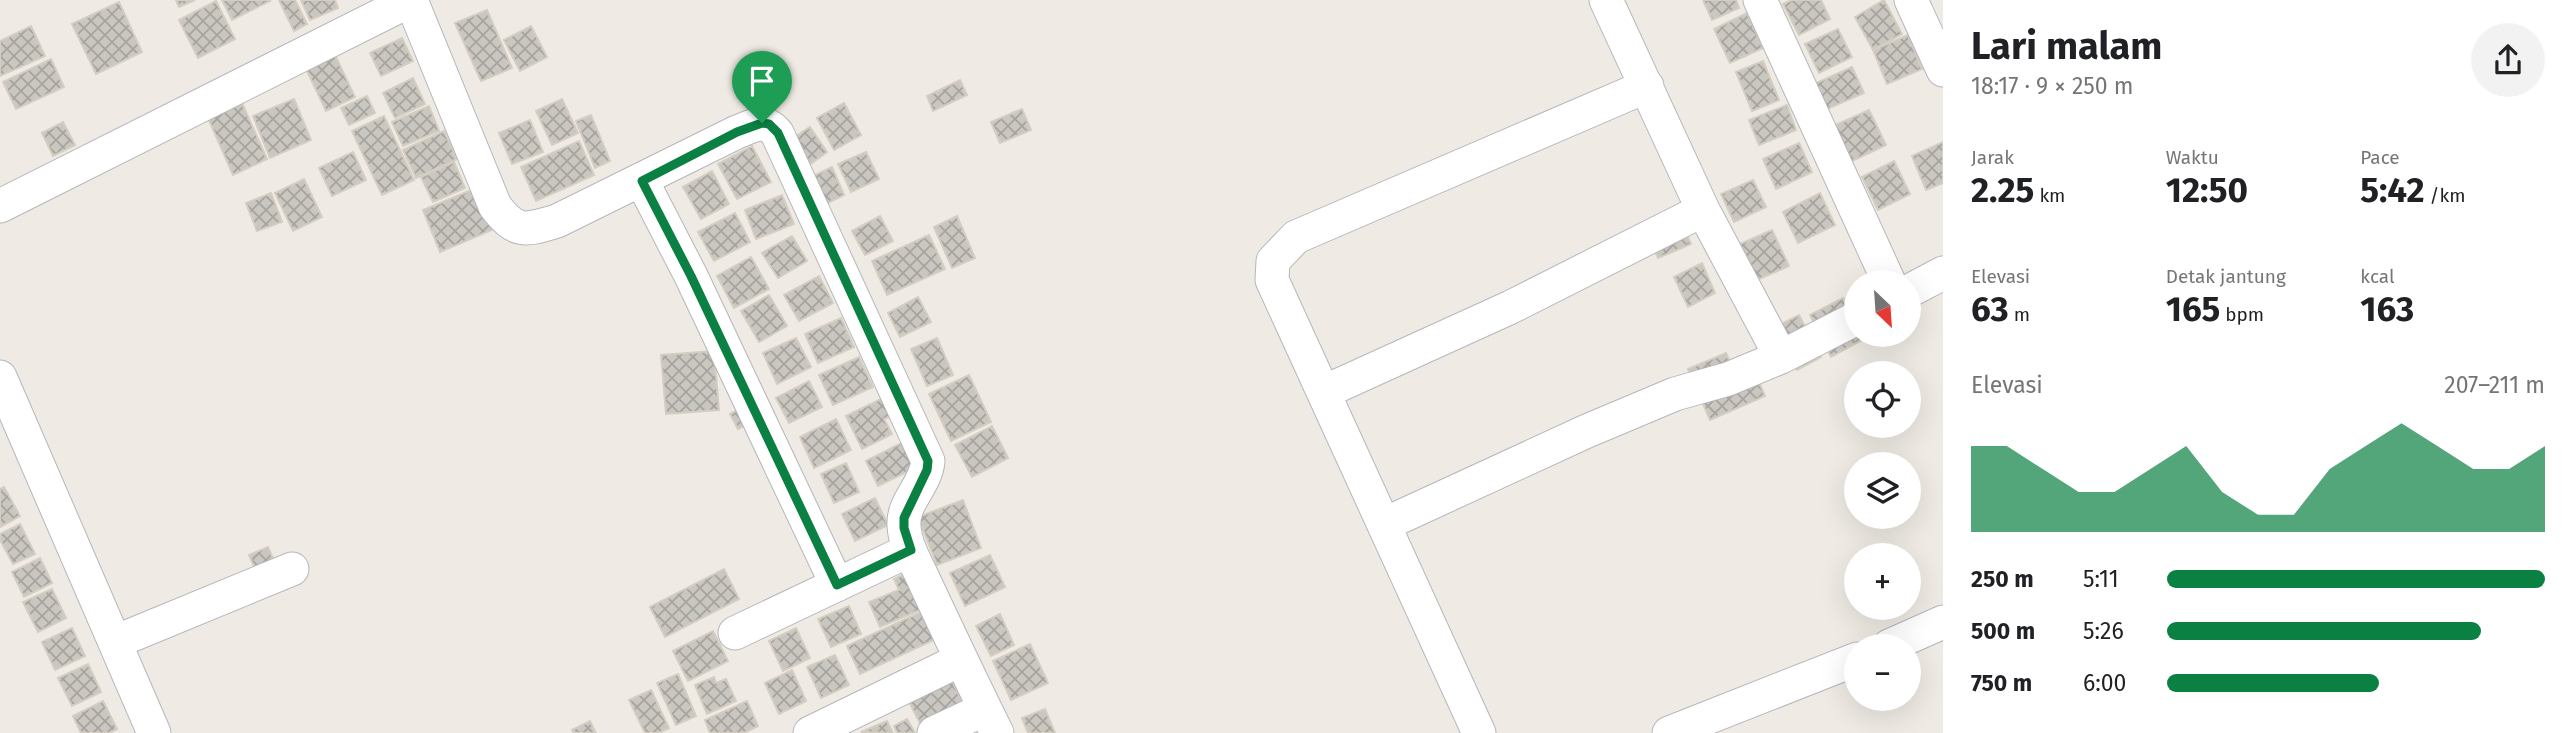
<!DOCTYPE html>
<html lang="id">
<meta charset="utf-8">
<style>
body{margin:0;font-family:"Fira Sans",sans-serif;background:#f2f2f2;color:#202124;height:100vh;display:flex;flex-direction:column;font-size:26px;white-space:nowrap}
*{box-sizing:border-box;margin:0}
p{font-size:23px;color:#757577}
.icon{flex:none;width:38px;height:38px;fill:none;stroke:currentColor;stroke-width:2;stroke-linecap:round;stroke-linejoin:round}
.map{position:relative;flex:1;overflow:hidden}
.details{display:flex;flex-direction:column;background:#fff;width:630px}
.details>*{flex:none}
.needle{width:46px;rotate:155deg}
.controls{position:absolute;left:1844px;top:270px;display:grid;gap:14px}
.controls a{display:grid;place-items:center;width:77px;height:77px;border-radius:50%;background:#fff;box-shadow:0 7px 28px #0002;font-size:35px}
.pin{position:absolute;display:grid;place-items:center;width:60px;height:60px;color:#fff;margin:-72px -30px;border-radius:50% 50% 50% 0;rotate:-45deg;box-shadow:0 0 7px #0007}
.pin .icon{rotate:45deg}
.round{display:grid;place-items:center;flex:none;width:74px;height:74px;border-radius:37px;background:#f2f2f2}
.head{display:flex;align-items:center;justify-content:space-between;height:119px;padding:0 28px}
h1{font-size:38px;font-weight:700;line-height:52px}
.metrics{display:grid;grid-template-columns:repeat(3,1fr);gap:10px;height:119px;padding:7px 28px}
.metrics div{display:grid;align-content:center}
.metrics b{font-size:35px;font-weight:700}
.metrics small{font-size:19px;font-weight:400}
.metrics p{font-size:19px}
.chart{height:196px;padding:14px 28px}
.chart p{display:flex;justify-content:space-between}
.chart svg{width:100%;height:126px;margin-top:7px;fill:#0b8043;opacity:.7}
ul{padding:0 28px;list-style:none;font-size:23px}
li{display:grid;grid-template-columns:112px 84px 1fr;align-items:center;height:52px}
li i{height:18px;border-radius:9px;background:#0b8043}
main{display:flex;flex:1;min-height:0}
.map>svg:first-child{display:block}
.building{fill:url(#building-cross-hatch);stroke:#d4cdc2;stroke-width:2}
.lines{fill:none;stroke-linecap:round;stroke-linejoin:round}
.minor-casing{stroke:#b4b7bb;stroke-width:35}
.minor{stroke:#fff;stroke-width:33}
.route-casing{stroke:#fff;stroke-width:14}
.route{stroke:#0b8043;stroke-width:9}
</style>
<main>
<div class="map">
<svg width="1943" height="733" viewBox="0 0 1943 733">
<defs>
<pattern id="building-cross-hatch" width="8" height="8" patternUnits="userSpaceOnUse" patternTransform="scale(1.75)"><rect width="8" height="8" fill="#cac6c0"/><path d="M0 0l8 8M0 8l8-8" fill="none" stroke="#a7a4a0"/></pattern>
</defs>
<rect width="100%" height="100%" fill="#efebe4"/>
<path class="building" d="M176,0H195L179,7Z
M222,0H270V1L232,20Z
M279,0H295L307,24L294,31Z
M301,0H335L338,8L310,20Z
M1703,0H1736L1739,8L1712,20Z
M1792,0H1821L1830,19L1799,35L1783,4Z
M1884,0L1902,34L1873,50L1855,17Z
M216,1L235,39L198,58L179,20Z
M119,2L142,52L96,74L72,24Z
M487,10L512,68L481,81L455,23Z
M1747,13L1763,48L1730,63L1714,29Z
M31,26L45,56L0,76V41Z
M531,26L547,57L520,71L504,40Z
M1838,29L1852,57L1819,73L1805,44Z
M1908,35L1922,69L1887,84L1873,50Z
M402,38L413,61L381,76L370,53Z
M335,55L355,97L326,111L306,69Z
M51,59L64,87L16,109L3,82Z
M1763,61L1779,100L1752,111L1736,72Z
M1852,67L1864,93L1825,110L1814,84Z
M413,78L425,104L395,118L383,93Z
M960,80L967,95L933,111L927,96Z
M367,96L375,113L349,125L341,108Z
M294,99L311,140L270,158L253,116Z
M562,99L578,133L552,145L536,111Z
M242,103L267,159L233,175L208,118Z
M844,103L861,135L834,150L817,118Z
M1787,105L1796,130L1759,145L1749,120Z
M429,106L439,131L403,146L392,122Z
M1022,109L1031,130L1000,143L991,122Z
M1869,110L1886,145L1848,163L1831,127Z
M591,115L610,161L595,168L576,121Z
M384,116L414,180L382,195L352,131Z
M530,120L543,152L512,164L499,133Z
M63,122L75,145L53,156L42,133Z
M810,127L827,152L809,165L792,139Z
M444,131L457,159L416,178L403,150Z
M579,141L594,175L536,201L521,167Z
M1943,142V183L1926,190L1912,156Z
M1799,143L1812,172L1776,189L1763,159Z
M752,146L771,182L737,199L718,164Z
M353,152L366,180L332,196L319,168Z
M866,152L879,179L851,192L838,164Z
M1894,161L1910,194L1878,210L1862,177Z
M454,162L465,188L433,202L421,177Z
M832,167L844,195L826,204L813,176Z
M712,171L729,204L701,219L683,187Z
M304,179L322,217L293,231L275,193Z
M1753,180L1766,207L1734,222L1721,194Z
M476,188L494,229L440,252L423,210Z
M271,193L282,222L257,231L246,203Z
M1820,193L1835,225L1798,243L1783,212Z
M782,195L794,224L756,239L745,210Z
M1677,212L1691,244L1658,258L1644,227Z
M735,213L750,242L714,261L698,232Z
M880,216L893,241L865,255L852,231Z
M957,216L975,258L952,268L934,227Z
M1772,230L1789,266L1757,280L1740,244Z
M929,235L945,269L887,295L872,261Z
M792,236L807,261L778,278L762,253Z
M751,257L769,289L734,308L717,276Z
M1702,263L1715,293L1688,307L1674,277Z
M819,276L833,303L799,321L784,295Z
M769,295L787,326L759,342L741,311Z
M918,297L931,322L900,337L888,313Z
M1843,298L1857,325V334H1862L1864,339L1831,357L1810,315Z
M1799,315L1821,357L1797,370L1775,327Z
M841,318L854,347L818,363L805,334Z
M796,338L811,367L777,384L763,353Z
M937,338L953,375L927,386L911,349Z
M714,351L719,410L666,414L661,355Z
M1726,353L1734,371L1751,363L1765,396L1710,420L1688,369Z
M859,357L873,387L833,405L819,375Z
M969,375L991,422L951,441L929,394Z
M809,381L822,407L789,423L776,398Z
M887,396L896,414L884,419L892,434L862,449L846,416Z
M745,406L752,421L738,429L730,414Z
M836,419L851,450L814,468L800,437Z
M992,426L1008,458L972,477L955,445Z
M907,440L919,466L878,486L866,461Z
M846,463L859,492L834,503L821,474Z
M4,487L20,516L0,527V489Z
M875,498L888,525L855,541L842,514Z
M963,500L981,548L937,565L918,517Z
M20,524L35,554L13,564L0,540V534Z
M268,547L278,570L259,578L249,555Z
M990,555L1005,587L965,606L950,573Z
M40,558L52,583L24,597L12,572Z
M724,569L739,599L665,637L650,607Z
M911,571L927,607L880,627L869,602L899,590L894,579Z
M52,589L66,618L38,632L23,602Z
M849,606L861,634L831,647L818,619Z
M925,610L938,638L860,674L847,646Z
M1000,614L1014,645L991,656L976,626Z
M72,628L85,656L55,670L42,642Z
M796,628L810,658L783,671L769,641Z
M713,631L728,661L688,681L673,651Z
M1030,644L1048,683L1011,700L993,661Z
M835,655L849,685L821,698L807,667Z
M88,664L101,692L72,706L58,678Z
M792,670L806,701L779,714L765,683Z
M678,674L696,716L676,725L657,683Z
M714,677L716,683L726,679L736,701L707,714L695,685Z
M951,679L969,715L925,733L908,700Z
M651,690L669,728L659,733H645L629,700Z
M103,701L117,729L109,733H81L73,716Z
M747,701L758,726L744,733H710L705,720Z
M1045,709L1055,733H1028L1022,718Z
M907,719L915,733H897L894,726Z
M590,721L596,733H574L572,730Z
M887,721L893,733L861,732Z"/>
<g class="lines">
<g class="minor-casing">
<path id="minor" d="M411,0L495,206C517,235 526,230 557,221L737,132C754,126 763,117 777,133L928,461C926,485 902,502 904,526C905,547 919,568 927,587C950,636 973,685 997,733
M1606,0L1703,210
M1760,0L1889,282
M1911,0L1943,70
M642,181L691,276L837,585
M0,206L411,0
M1909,291L1943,273
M1781,357L1857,318
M0,377L154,733
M1324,392L1511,307L1703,210L1781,357L1728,379L1675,394L1587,431L1385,524
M735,633L910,550
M115,642L292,569
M1889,646L1943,622
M810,733L960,660
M934,733L985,709
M1479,733L1272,280L1273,261L1296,237L1647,86
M1669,733L1857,659"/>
</g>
<use href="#minor" class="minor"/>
</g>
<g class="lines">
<g class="route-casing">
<path id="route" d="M762,123L769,124L778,133L928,461L927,470L904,518V528L911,550L837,585L691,276L642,181L737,132Z"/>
</g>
<use href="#route" class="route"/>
</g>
</svg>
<div class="controls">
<a><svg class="needle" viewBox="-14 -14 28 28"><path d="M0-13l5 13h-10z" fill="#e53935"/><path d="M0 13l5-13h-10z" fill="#757577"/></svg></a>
<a><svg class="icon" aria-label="locate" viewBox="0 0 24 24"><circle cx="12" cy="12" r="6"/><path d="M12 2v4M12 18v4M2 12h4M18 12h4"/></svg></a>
<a><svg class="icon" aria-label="layers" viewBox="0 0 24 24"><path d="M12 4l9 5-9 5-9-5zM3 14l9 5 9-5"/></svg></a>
<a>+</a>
<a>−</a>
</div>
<div class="pin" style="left:762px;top:123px;background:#1e9e55"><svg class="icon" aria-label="arrive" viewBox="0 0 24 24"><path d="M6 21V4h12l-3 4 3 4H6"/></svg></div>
</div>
<section class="details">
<div class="head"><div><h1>Lari malam</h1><p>18:17 · 9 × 250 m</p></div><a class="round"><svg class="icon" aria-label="share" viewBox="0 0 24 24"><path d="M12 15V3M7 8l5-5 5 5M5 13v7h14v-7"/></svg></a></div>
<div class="metrics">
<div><p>Jarak</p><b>2.25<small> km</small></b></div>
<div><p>Waktu</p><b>12:50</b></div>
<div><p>Pace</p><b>5:42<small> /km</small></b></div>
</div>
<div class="metrics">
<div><p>Elevasi</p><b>63<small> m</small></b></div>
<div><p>Detak jantung</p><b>165<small> bpm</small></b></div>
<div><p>kcal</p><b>163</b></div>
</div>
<div class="chart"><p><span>Elevasi</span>207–211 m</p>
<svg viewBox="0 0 160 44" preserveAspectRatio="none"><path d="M0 44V14L10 14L20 22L30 30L40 30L50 22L60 14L70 30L80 38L90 38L100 22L110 14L120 6L130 14L140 22L150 22L160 14V44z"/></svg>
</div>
<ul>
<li><b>250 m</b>5:11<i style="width:100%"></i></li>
<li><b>500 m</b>5:26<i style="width:83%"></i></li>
<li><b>750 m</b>6:00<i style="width:56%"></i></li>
</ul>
</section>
</main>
